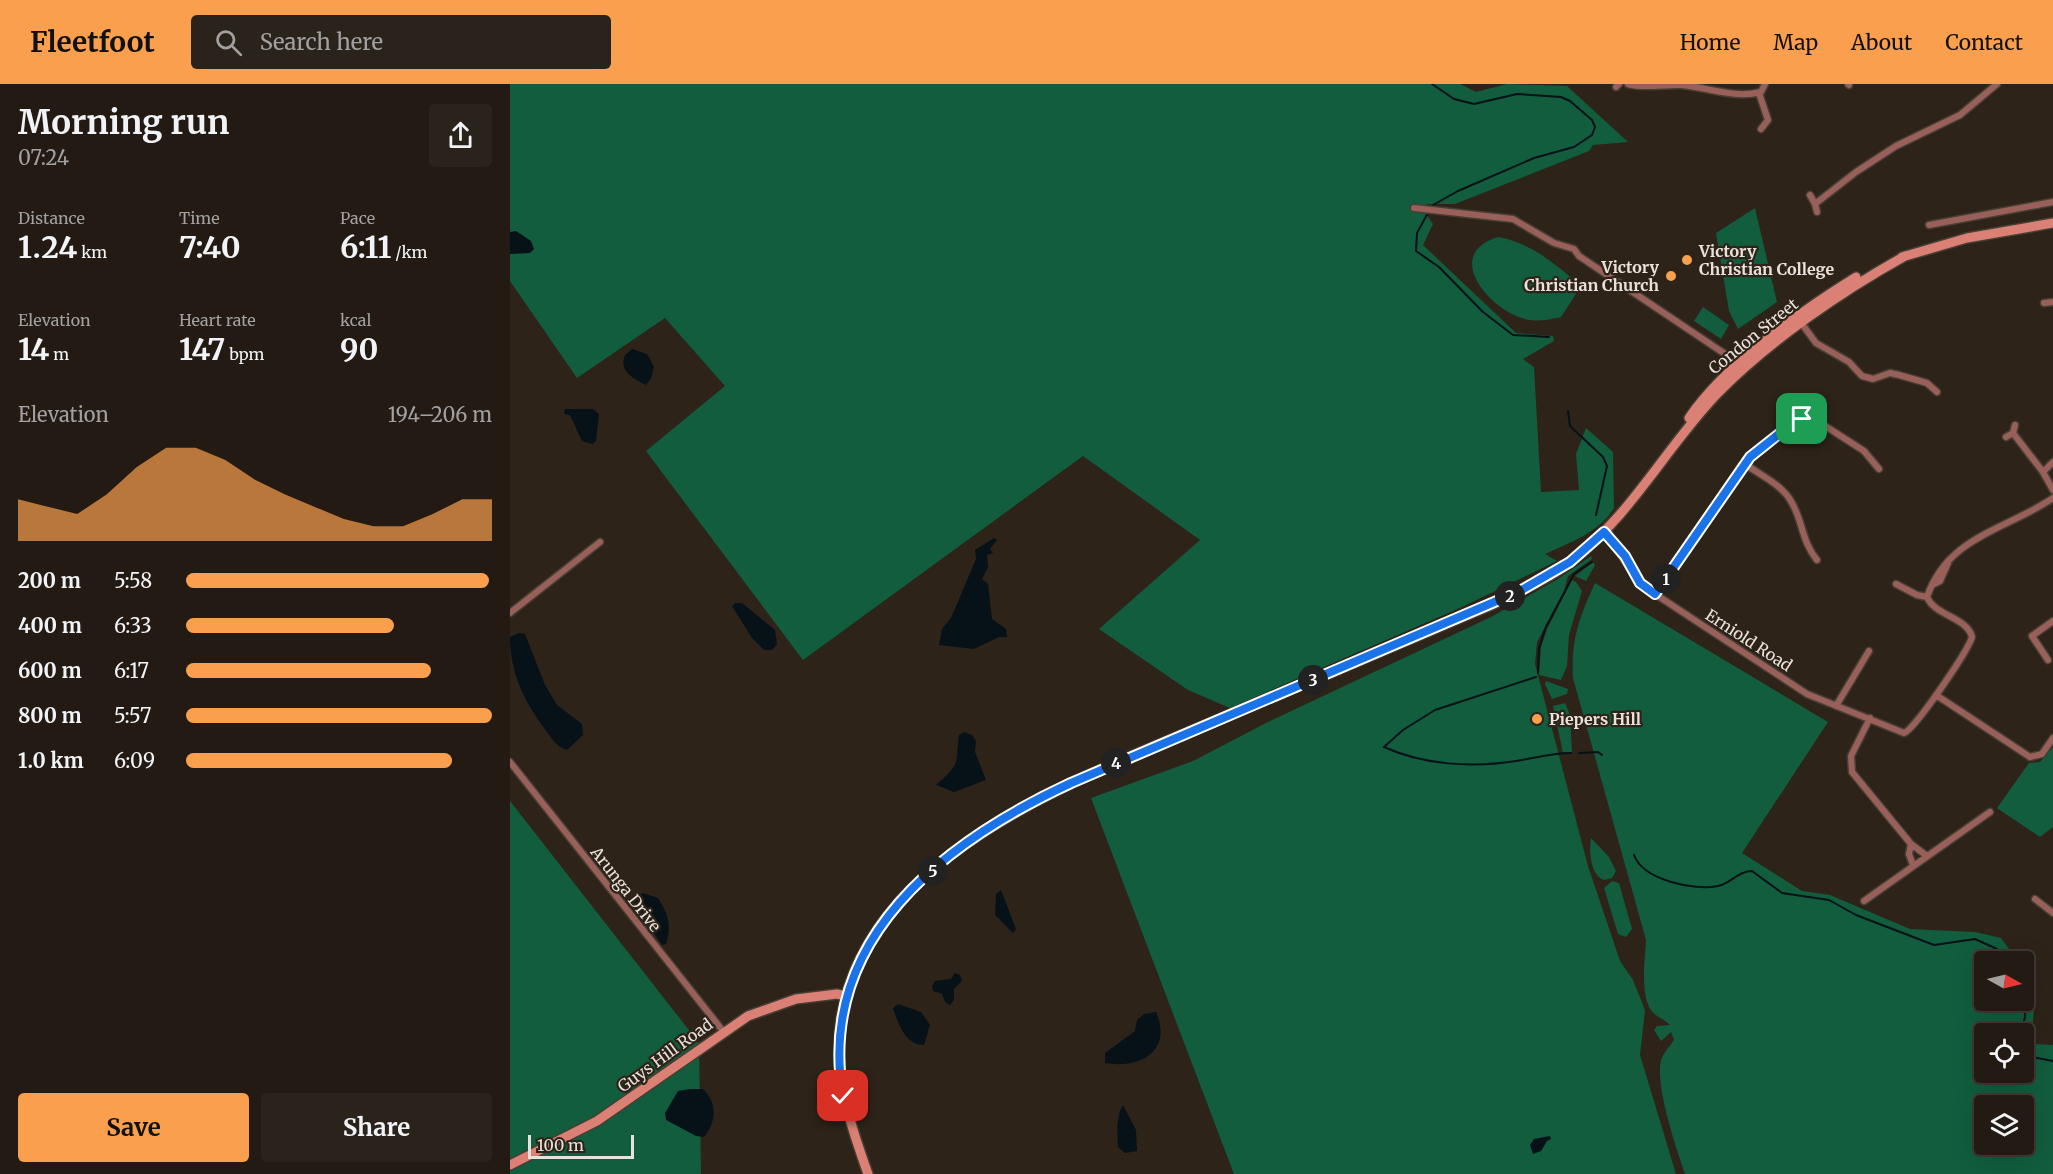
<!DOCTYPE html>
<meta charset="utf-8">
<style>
body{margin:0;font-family:Merriweather,serif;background:#2a231c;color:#f1f3f6;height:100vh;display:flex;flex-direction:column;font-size:22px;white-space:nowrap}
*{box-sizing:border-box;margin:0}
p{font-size:20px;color:#a2a1a0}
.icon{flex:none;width:33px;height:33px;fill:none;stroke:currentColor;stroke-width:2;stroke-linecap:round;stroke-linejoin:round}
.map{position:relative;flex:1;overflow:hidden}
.side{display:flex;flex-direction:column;background:#221a13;width:510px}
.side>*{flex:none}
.needle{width:39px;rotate:98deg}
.controls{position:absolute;left:1464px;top:867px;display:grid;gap:12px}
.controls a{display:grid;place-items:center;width:60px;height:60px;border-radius:6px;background:#221a13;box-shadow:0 6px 24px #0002,0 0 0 2px #3f3833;font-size:30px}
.scale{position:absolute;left:18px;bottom:15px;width:106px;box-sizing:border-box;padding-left:6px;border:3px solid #e9e1db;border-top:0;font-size:16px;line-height:21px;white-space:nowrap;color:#e9e1db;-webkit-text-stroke:4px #2d2319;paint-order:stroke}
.pin{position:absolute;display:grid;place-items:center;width:51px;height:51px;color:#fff;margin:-26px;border-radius:12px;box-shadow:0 3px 9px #0006}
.km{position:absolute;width:30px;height:30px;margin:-15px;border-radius:50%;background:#222;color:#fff;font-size:16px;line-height:30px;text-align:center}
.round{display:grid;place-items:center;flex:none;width:63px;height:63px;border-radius:6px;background:#2a231c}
.headline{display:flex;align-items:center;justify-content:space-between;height:102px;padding:0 18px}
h1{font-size:33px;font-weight:700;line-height:45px}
.metrics{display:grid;grid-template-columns:repeat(3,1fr);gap:9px;height:102px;padding:6px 18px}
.metrics div{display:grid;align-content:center}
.metrics b{font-size:30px;font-weight:700}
.metrics small{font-size:16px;font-weight:400}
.metrics p{font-size:16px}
.chart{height:168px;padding:12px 18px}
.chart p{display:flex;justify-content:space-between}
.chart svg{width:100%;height:108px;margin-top:6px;fill:#f99f4d;opacity:.7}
.action{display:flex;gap:12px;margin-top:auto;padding:12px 18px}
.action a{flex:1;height:69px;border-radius:6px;background:#f99f4d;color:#111;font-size:24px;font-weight:700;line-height:69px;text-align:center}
.action a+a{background:#2a231c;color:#f1f3f6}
ul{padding:0 18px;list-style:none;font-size:20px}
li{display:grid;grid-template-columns:96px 72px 1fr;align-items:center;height:45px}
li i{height:15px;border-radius:8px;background:#f99f4d}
header{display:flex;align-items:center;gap:36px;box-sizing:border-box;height:84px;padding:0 30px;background:#f99f4d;color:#111}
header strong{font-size:28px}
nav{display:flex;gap:33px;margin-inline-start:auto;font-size:21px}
.search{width:420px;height:54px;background:#2a231c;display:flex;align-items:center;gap:15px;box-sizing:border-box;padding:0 21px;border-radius:6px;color:#a2a1a0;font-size:22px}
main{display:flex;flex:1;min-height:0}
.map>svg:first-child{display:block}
.green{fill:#115d3e;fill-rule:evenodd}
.water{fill:#061217}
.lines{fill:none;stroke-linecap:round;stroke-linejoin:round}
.stream{stroke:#061217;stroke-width:2}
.street-casing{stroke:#473e34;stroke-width:9}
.secondary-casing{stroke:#473e34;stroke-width:12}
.street{stroke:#996059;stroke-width:6}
.secondary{stroke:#db8075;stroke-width:9}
.route-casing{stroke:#fff;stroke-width:12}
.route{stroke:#1a73e8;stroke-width:8}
.poi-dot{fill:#f99f4d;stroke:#2d2319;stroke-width:2}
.labels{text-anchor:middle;stroke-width:4.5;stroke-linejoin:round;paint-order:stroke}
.poi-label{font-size:16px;font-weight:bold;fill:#e9e1db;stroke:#2d2319;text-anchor:start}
.street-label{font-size:16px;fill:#e9e1db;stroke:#2d2319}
</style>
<header>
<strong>Fleetfoot</strong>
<div class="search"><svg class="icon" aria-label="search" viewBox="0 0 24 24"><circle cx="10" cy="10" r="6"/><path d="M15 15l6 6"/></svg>Search here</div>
<nav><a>Home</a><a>Map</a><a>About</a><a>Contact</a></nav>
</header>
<main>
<section class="side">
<div class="headline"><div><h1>Morning run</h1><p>07:24</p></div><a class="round"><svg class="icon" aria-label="share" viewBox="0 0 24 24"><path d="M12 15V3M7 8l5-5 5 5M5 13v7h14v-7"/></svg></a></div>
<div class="metrics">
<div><p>Distance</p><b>1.24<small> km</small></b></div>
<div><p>Time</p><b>7:40</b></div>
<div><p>Pace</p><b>6:11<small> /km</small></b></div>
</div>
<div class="metrics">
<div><p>Elevation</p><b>14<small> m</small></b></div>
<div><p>Heart rate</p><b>147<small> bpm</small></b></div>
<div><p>kcal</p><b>90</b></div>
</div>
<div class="chart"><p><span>Elevation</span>194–206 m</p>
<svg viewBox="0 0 160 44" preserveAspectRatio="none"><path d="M0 44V27L10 30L20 33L30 25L40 14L50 6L60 6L70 11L80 19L90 25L100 30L110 35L120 38L130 38L140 33L150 27L160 27V44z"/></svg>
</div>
<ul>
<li><b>200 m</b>5:58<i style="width:99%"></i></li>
<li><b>400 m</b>6:33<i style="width:68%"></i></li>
<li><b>600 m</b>6:17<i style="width:80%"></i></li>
<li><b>800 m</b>5:57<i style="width:100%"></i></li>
<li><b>1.0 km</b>6:09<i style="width:87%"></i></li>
</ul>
<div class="action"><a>Save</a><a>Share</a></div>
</section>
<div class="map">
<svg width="1543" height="1090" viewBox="0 0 1543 1090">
<rect width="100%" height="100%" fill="#2d2319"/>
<path class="green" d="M0,0H950L966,8L997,0L1057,2L1118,58L1083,61L1079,67L945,120H918L911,123L923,140L913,161L1006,249L1043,252L1044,257L1013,275L1024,283L1031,408L1069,406L1066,370L1076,344L1103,368L1104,424C1090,448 1059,459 1035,470L1047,477L952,523L720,624L678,606L589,545L690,456L573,372L293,576L136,367L215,302L155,234L67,294L0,197Z
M1245,124L1267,218L1228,245L1219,227L1206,149Z
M988,153C1022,159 1045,180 1071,202L1051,233C1039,236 1027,238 1015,235C979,226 932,170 988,153Z
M1193,223L1219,241L1211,255L1184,237Z
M1081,472L1082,475L1058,492L1054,507L1027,558L1025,580L1078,782L1110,877L1123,896L1135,926L1130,971L1166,1090H724L581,714L683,677L756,639L981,533L1048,495Z
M1083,478L1085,481L1076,497L1065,492Z
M1062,496L1066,498L1072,507L1059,551L1057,582L1051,596L1029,591L1031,563L1037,545Z
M1085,499L1318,638L1232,769L1292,807L1320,811L1400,845L1465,848L1491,854L1508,877L1474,878V916H1514V885L1526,904L1521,960L1543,961V1090H1175C1166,1063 1145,1003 1151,976C1153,969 1160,962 1164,956L1161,948L1151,957L1144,946L1147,942L1160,941C1155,935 1145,933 1141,926C1130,910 1135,875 1136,856L1063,594C1061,555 1069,534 1085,499ZM1474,950H1514V988H1474ZM1474,1022H1514V1060H1474Z
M1036,597L1058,605L1057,610L1042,615L1035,600Z
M1055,619L1060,631L1062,668L1053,669L1043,622Z
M1543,663V743L1530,753L1487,724L1519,679L1530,678Z
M0,717L189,959L191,1090H0Z
M1081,754L1099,773L1106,787L1102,794L1095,796C1080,792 1079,767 1081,754Z
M1102,797L1109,799L1122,845L1116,853L1108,850L1094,804Z"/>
<path class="water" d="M6,147L21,157L24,165L20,169L0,170V148Z
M122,265L137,270L144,283L141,294L136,301C124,295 108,287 115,271Z
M55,325H83L89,330L86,357L82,360L72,357L60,331L54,330Z
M484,454L487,456L480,465L483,469L477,471L478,483L472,495L478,500L482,535L496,545L497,553H489L464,565L429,561L432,545L441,534L466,475L465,466Z
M225,519H232L265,546L267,560L262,566H254L242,554L222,522Z
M9,549L15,550L35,601L47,621L72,640L73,651L57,666C46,663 41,653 34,644C14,616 0,589 0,553Z
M454,648L462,651L466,657L465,668L476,696L444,708L426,701C452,678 445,681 449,651Z
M491,806L506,845L503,849L485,831L486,810Z
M133,809L148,814C158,829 162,842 156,860L152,861L125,821L124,816Z
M445,889L450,891L452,897L444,905V916L440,921L435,918L432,910L423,907L422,902L425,897L441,895Z
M388,920L411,928L420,941L414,961C395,961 388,939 383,924Z
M646,928C663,967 630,985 595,979V969L625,947L627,936L634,930Z
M180,1005H193C208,1019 206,1039 194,1053L186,1052L156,1036L155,1029L168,1007Z
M613,1021L626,1046L627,1067L615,1069L608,1063C607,1050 606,1033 613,1021Z
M1040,1052L1041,1055L1037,1057L1031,1067L1023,1070L1020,1061L1024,1055Z"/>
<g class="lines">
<path class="stream" d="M922,0L944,15L964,20L1007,10L1051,13L1060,17L1082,36L1085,43L1082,51L1064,63L1024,74L948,107L923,121
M919,127L907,149L906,167L929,183L973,228L1003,251L1039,253
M1058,327L1060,342L1093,373L1097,382L1086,431
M1028,589L1029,564L1036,543L1064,490L1082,478
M1026,593L925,626L893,646L874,663C914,681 962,684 1006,677C1024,674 1042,669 1061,669
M1069,669L1088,668L1092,671
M1124,771C1133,796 1184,807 1208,802C1220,800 1228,787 1242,787L1272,809L1319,816L1346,831L1424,861L1465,855L1487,865L1500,878
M1511,950L1515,933L1514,906
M1514,967L1522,973L1543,977"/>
<g class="street-casing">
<path id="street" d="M1118,0C1135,5 1153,0 1171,1C1197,3 1224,15 1251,8L1255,0
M1338,0L1339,1
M1106,3L1109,0
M1249,9L1258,36L1251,45
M1300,111L1305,120
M904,124L1003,135L1044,159L1064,165L1069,172L1230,280
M1307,128L1305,120L1346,88L1386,62L1450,31L1487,0
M1419,141L1543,118
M1534,219L1543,218
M1292,240L1306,259L1339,278L1352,292L1363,295L1380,289L1389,291L1417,299L1427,308
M1503,349L1533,388
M1496,353L1503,349L1505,341
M1543,378L1533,388L1543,406
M1235,380C1250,391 1273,401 1282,419C1293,438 1292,458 1307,476
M1093,448C1112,469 1124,495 1145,510L1297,610L1394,649C1405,645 1458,567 1462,553C1457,533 1425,532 1417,513L1407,511L1386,500
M1424,500L1430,497L1438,479
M1145,510L1240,373L1284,338L1298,335L1309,338L1354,367L1369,385
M1417,513C1438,452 1496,446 1543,414
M0,529L90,458
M1538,576L1522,552L1543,537
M1426,611L1520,673L1532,670L1543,654
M1326,622L1359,567
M1360,634L1341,672L1342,688L1401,760L1417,772
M0,678L213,947
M1401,760L1399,770L1403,781
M1525,815L1543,829
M1354,817L1480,728"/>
</g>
<g class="secondary-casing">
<path id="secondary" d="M1392,173L1457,154L1543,139
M1179,334C1215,281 1291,227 1346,193
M0,1081L87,1037L238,932L286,915L327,910L336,912
M358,1090C334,1022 315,965 342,894C395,752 596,684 724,629C809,593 895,557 981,521C1008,508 1037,496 1061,477C1121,432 1156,363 1208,309C1259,257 1332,207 1395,172"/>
</g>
<use href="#street" class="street"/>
<use href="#secondary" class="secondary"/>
</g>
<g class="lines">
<g class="route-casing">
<path id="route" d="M333,1012C306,855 434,758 561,699L1010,507L1060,478L1094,448L1115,472L1130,499L1145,510L1240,373L1284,338L1292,335"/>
</g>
<use href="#route" class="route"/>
</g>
<g class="poi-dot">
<circle cx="1177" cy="176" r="6"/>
<circle cx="1161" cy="192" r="6"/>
<circle cx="1027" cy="635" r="6"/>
</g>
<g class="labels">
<g class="poi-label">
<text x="1189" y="173">Victory<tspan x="1189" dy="18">Christian College</tspan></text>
<text x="1149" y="189" text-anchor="end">Victory<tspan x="1149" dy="18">Christian Church</tspan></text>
<text x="1039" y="641">Piepers Hill</text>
</g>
<g class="street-label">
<text transform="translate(1243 252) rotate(-39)" y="6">Condon Street</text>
<text transform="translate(1239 556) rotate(33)" y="6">Erniold Road</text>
<text transform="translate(116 805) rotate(52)" y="6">Arunga Drive</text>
<text transform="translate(155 971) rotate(-36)" y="6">Guys Hill Road</text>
</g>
</g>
</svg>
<div class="controls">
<a><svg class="needle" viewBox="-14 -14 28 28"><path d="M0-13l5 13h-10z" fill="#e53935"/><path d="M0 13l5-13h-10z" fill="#a2a1a0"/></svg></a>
<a><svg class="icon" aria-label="locate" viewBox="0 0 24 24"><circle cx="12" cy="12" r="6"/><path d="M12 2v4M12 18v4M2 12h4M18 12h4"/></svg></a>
<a><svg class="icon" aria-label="layers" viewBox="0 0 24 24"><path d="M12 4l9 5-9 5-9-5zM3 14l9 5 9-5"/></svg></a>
</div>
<div class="scale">100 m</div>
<div class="pin" style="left:1292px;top:335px;background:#1e9e55"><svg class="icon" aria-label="arrive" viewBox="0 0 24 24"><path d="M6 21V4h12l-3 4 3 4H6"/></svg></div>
<div class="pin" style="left:333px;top:1012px;background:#d93025"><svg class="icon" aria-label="check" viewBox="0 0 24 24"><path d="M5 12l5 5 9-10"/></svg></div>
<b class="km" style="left:1156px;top:495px">1</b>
<b class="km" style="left:1000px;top:512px">2</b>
<b class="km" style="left:803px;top:596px">3</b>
<b class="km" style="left:606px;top:679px">4</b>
<b class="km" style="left:423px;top:787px">5</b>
</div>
</main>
